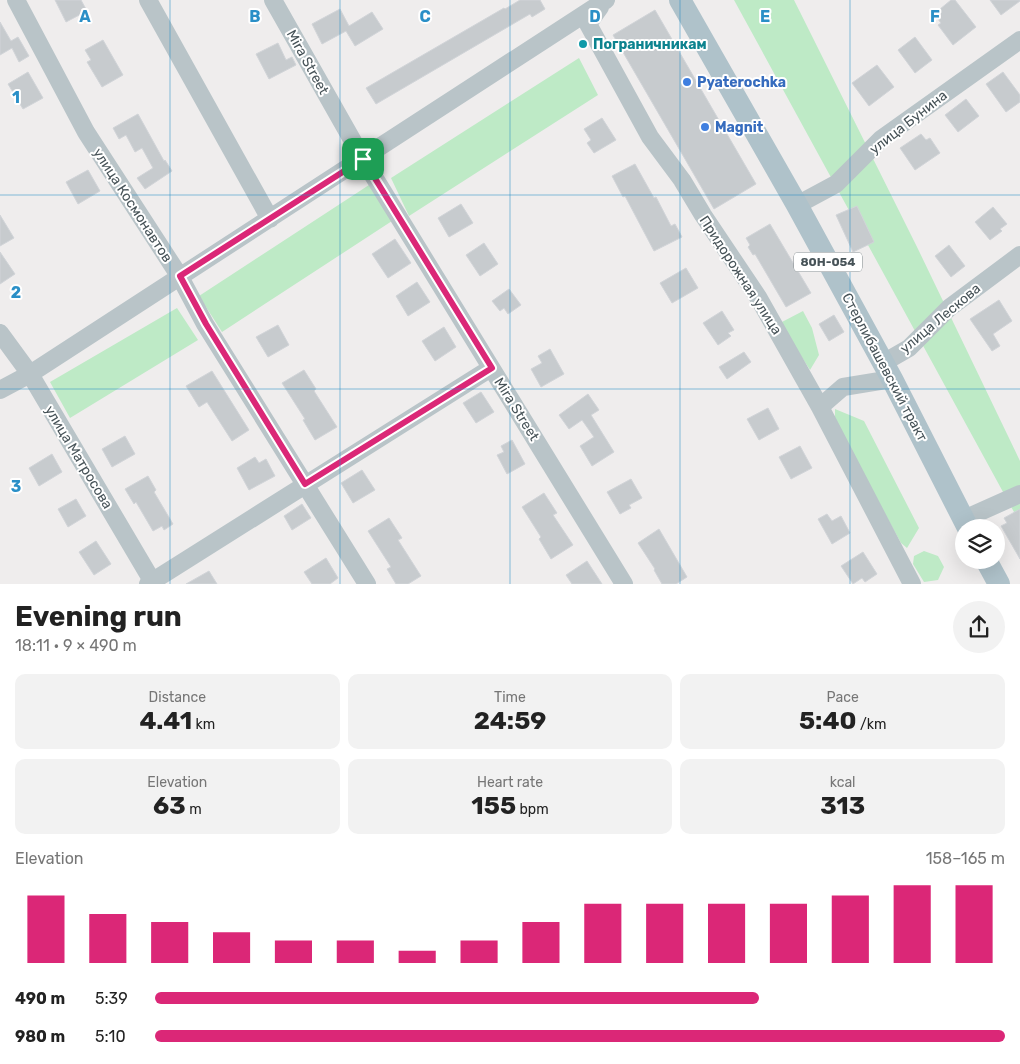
<!DOCTYPE html>
<meta charset="utf-8">
<style>
body{margin:0;font-family:Rubik,sans-serif;background:#f2f2f2;color:#222;height:100vh;display:flex;flex-direction:column;font-size:19px;white-space:nowrap}
*{box-sizing:border-box;margin:0}
p{font-size:16px;color:#767676}
.icon{flex:none;width:28px;height:28px;fill:none;stroke:currentColor;stroke-width:2;stroke-linecap:round;stroke-linejoin:round}
.map{position:relative;height:584px;overflow:hidden}
.side{display:flex;flex-direction:column;background:#fff;flex:1}
.side>*{flex:none}
.buttons{position:absolute;left:955px;top:519px;display:grid;gap:10px}
.buttons a{display:grid;place-items:center;width:50px;height:50px;border-radius:50%;background:#fff;box-shadow:0 5px 20px #0002;font-size:25px}
.pin{position:absolute;display:grid;place-items:center;width:42px;height:42px;color:#fff;margin:-21px;border-radius:10px;box-shadow:0 2px 8px #0006}
.round{display:grid;place-items:center;flex:none;width:52px;height:52px;border-radius:26px;background:#f2f2f2}
.headline{display:flex;align-items:center;justify-content:space-between;height:85px;padding:0 15px}
h1{font-size:28px;font-weight:700;line-height:38px}
.stats{display:grid;grid-template-columns:repeat(3,1fr);gap:8px;height:85px;padding:5px 15px}
.stats div{display:grid;align-content:center;border-radius:10px;background:#f2f2f2;text-align:center}
.stats b{font-size:25px;font-weight:700}
.stats small{font-size:14px;font-weight:400}
.stats p{font-size:14px}
.chart{height:140px;padding:10px 15px}
.chart p{display:flex;justify-content:space-between}
.chart svg{width:100%;height:90px;margin-top:5px;stroke:#db2777;stroke-width:6}
ul{padding:0 15px;list-style:none;font-size:16px}
li{display:grid;grid-template-columns:80px 60px 1fr;align-items:center;height:38px}
li i{height:12px;border-radius:6px;background:#db2777}
.map>svg:first-child{display:block}
.green{fill:#beeac6}
.building{fill:#c7cbce;stroke:#d1d4d8}
.lines{fill:none;stroke-linecap:round;stroke-linejoin:round}
.minor{stroke:#b9c4c8;stroke-width:18}
.major{stroke:#afc2ca;stroke-width:22}
.route-casing{stroke:#fff;stroke-width:10}
.route{stroke:#db2777;stroke-width:6}
.grid{fill:none;stroke:#2a8fc7;stroke-width:1;stroke-opacity:0.55}
.culture-dot{fill:#0f9aa8;stroke:#fff;stroke-width:2}
.shop-dot{fill:#3f7fe0;stroke:#fff;stroke-width:2}
.labels{text-anchor:middle;stroke-width:4;stroke-linejoin:round;paint-order:stroke}
.shield{fill:#fff;stroke:#7e878a;stroke-width:1}
.shield-label{font-size:12px;font-weight:bold;fill:#475358}
.culture-label{font-size:14px;font-weight:bold;fill:#0d838f;stroke:#fff;text-anchor:start}
.street-label{font-size:14px;fill:#475358;stroke:#fff}
.shop-label{font-size:14px;font-weight:bold;fill:#366cbe;stroke:#fff;text-anchor:start}
.grid-label{font-size:16px;text-anchor:middle;font-weight:bold;fill:#2a8fc7;stroke:#fff;stroke-width:4;stroke-linejoin:round;paint-order:stroke}
</style>
<div class="map">
<svg width="1020" height="584" viewBox="0 0 1020 584">
<rect width="100%" height="100%" fill="#efeded"/>
<path class="green" d="M734,0H794L800,12L918,249L1020,461V523Z
M579,58L598,95L409,216L391,178Z
M369,185L392,221L222,332L199,296Z
M177,308L198,340L70,418L50,382Z
M803,311L812,328L819,355L810,370L780,323Z
M835,409L864,421L919,528L907,548L901,543L835,423Z
M924,551L938,556L944,567L938,580L924,582L913,564L914,556Z"/>
<path class="building" d="M55,0H81L87,11L66,22Z
M520,0H540L545,9L532,17L530,14L376,104L366,88L504,8L505,9Z
M951,0H955L976,27L953,45L938,25L941,23L934,14Z
M990,0H1020V1L1001,15Z
M340,9L349,26L372,12L383,29L355,46L346,31L322,44L312,24Z
M655,10L756,184L714,209L613,35Z
M0,22L11,41L18,37L29,56L19,62L12,48L0,55Z
M915,37L932,60L915,73L898,50Z
M103,40L123,75L102,87L87,62L91,60L85,50Z
M278,43L286,60L292,57L296,65L269,79L256,54Z
M877,65L894,87L869,106L852,83Z
M28,72L43,98L23,109L8,84Z
M1003,72L1020,95V102L1006,112L986,84Z
M966,99L979,116L958,132L945,115Z
M138,114L164,161L165,160L172,171L145,189L137,178L153,168L142,148L135,152L126,135L119,139L113,128Z
M602,118L616,140L594,153L587,143L591,140L584,129Z
M921,134L926,140L930,138L940,153L915,170L900,148Z
M635,164L654,198L656,197L671,226L675,224L682,237L654,251L625,196L623,197L612,176Z
M88,170L100,191L78,204L66,182Z
M461,204L473,223L449,237L438,218Z
M857,206L874,242L853,252L836,215Z
M993,207L1007,224L1000,229L1002,231L990,240L975,222Z
M0,215L14,238L0,246Z
M770,224L811,293L786,307L755,254L753,255L748,247L750,245L746,238Z
M395,239L411,263L388,278L372,254Z
M484,243L498,264L480,276L466,255Z
M949,245L965,266L951,277L935,256Z
M0,252L15,274L0,284Z
M686,268L698,288L672,303L660,283Z
M417,282L430,302L408,316L396,296Z
M509,289L521,305L508,314L504,308L500,311L492,301Z
M999,300L1012,321L993,334L1000,346L992,351L970,319Z
M722,311L734,330L728,333L731,336L718,345L703,323Z
M834,315L844,332L829,341L819,324Z
M278,325L289,345L268,357L256,337Z
M444,327L456,347L435,361L422,341Z
M550,349L564,374L541,387L531,369L542,363L538,356Z
M744,352L751,362L727,379L719,367Z
M304,370L316,389L314,391L337,427L315,440L303,420L305,419L282,383Z
M212,371L249,430L232,441L207,402L199,407L186,386Z
M481,392L494,412L476,423L463,403Z
M588,394L599,410L591,415L614,452L592,466L580,446L594,437L582,420L569,429L559,415Z
M768,408L779,429L759,440L747,419Z
M125,436L135,454L112,467L102,449Z
M512,440L525,464L507,474L497,455L504,452L501,446Z
M800,446L812,468L791,479L779,457Z
M52,454L62,472L39,486L29,468Z
M255,457L259,463L266,459L275,476L249,490L237,468Z
M362,470L375,490L353,503L341,483Z
M148,476L156,490L154,492L173,524L164,530L162,526L153,531L136,502L134,504L125,489Z
M631,479L642,498L629,505L631,508L620,514L607,492Z
M544,493L557,513L553,515L573,545L551,559L539,539L541,537L522,507Z
M76,499L86,516L68,527L58,509Z
M302,504L311,518L292,530L284,516Z
M1020,509V559L1001,526L1007,523L1004,518Z
M827,514L832,521L841,516L850,533L832,544L818,519Z
M389,518L402,538L398,540L421,576L408,584H396L387,569L391,567L368,531Z
M659,529L687,577L676,584H662L654,570L655,569L638,543Z
M96,541L111,564L94,575L79,552Z
M863,552L877,574L865,582L862,578L853,584L841,566Z
M326,558L338,578L330,584H312L304,572Z
M587,561L602,584H572L566,575Z
M209,571L217,584H186Z"/>
<g class="lines">
<path class="minor" d="M16,0L86,132L180,277L205,324L367,584
M148,0L270,219
M273,0L363,159L624,584
M600,7L588,24L650,137L682,180L703,215L758,297L820,407L912,584
M797,205L836,184L881,139L1020,40
M0,333L30,374L154,584
M883,363L909,348L949,308L1020,255
M0,390L30,374L606,0
M820,407L843,387L892,379
M964,519L1020,494
M148,584L491,368"/>
<path class="major" d="M680,0L797,205L892,379L968,528
M986,560L999,584"/>
</g>
<g class="lines">
<g class="route-casing">
<path id="route" d="M363,159L492,368L305,484L206,324L180,276Z"/>
</g>
<use href="#route" class="route"/>
</g>
<path class="grid" d="M170,0V584M340,0V584M510,0V584M680,0V584M850,0V584M0,195H1020M0,389H1020"/>
<circle class="culture-dot" cx="583" cy="44" r="5"/>
<g class="shop-dot">
<circle cx="687" cy="82" r="5"/>
<circle cx="705" cy="127" r="5"/>
</g>
<g class="labels">
<rect class="shield" x="794" y="252.5" width="68" height="19" rx="4"/>
<g class="shield-label">
<text x="828" y="266">80Н-054</text>
</g>
<g class="culture-label">
<text x="593" y="49">Пограничникам</text>
</g>
<g class="street-label">
<text transform="translate(308 62) rotate(61)" y="5">Mira Street</text>
<text transform="translate(908 122) rotate(-38)" y="5">улица Бунина</text>
<text transform="translate(133 205) rotate(57)" y="5">улица Космонавтов</text>
<text transform="translate(741 275) rotate(57)" y="5">Придорожная улица</text>
<text transform="translate(940 318) rotate(-40)" y="5">улица Лескова</text>
<text transform="translate(885 367) rotate(62)" y="5">Стерлибашевский тракт</text>
<text transform="translate(517 409) rotate(58)" y="5">Mira Street</text>
<text transform="translate(79 457) rotate(59)" y="5">улица Матросова</text>
</g>
<g class="shop-label">
<text x="697" y="87">Pyaterochka</text>
<text x="715" y="132">Magnit</text>
</g>
</g>
<g class="grid-label">
<text x="85" y="22">A</text>
<text x="255" y="22">B</text>
<text x="425" y="22">C</text>
<text x="595" y="22">D</text>
<text x="765" y="22">E</text>
<text x="935" y="22">F</text>
<text x="16" y="103">1</text>
<text x="16" y="298">2</text>
<text x="16" y="492">3</text>
</g>
</svg>
<div class="buttons">
<a><svg class="icon" aria-label="layers" viewBox="0 0 24 24"><path d="M12 4l9 5-9 5-9-5zM3 14l9 5 9-5"/></svg></a>
</div>
<div class="pin" style="left:363px;top:159px;background:#1e9e55"><svg class="icon" aria-label="arrive" viewBox="0 0 24 24"><path d="M6 21V4h12l-3 4 3 4H6"/></svg></div>
</div>
<section class="side">
<div class="headline"><div><h1>Evening run</h1><p>18:11 · 9 × 490 m</p></div><a class="round"><svg class="icon" aria-label="share" viewBox="0 0 24 24"><path d="M12 15V3M7 8l5-5 5 5M5 13v7h14v-7"/></svg></a></div>
<div class="stats">
<div><p>Distance</p><b>4.41<small> km</small></b></div>
<div><p>Time</p><b>24:59</b></div>
<div><p>Pace</p><b>5:40<small> /km</small></b></div>
</div>
<div class="stats">
<div><p>Elevation</p><b>63<small> m</small></b></div>
<div><p>Heart rate</p><b>155<small> bpm</small></b></div>
<div><p>kcal</p><b>313</b></div>
</div>
<div class="chart"><p><span>Elevation</span>158–165 m</p>
<svg viewBox="0 0 160 44" preserveAspectRatio="none"><path d="M5 44V11M15 44V20M25 44V24M35 44V29M45 44V33M55 44V33M65 44V38M75 44V33M85 44V24M95 44V15M105 44V15M115 44V15M125 44V15M135 44V11M145 44V6M155 44V6"/></svg>
</div>
<ul>
<li><b>490 m</b>5:39<i style="width:71%"></i></li>
<li><b>980 m</b>5:10<i style="width:100%"></i></li>
</ul>
</section>
